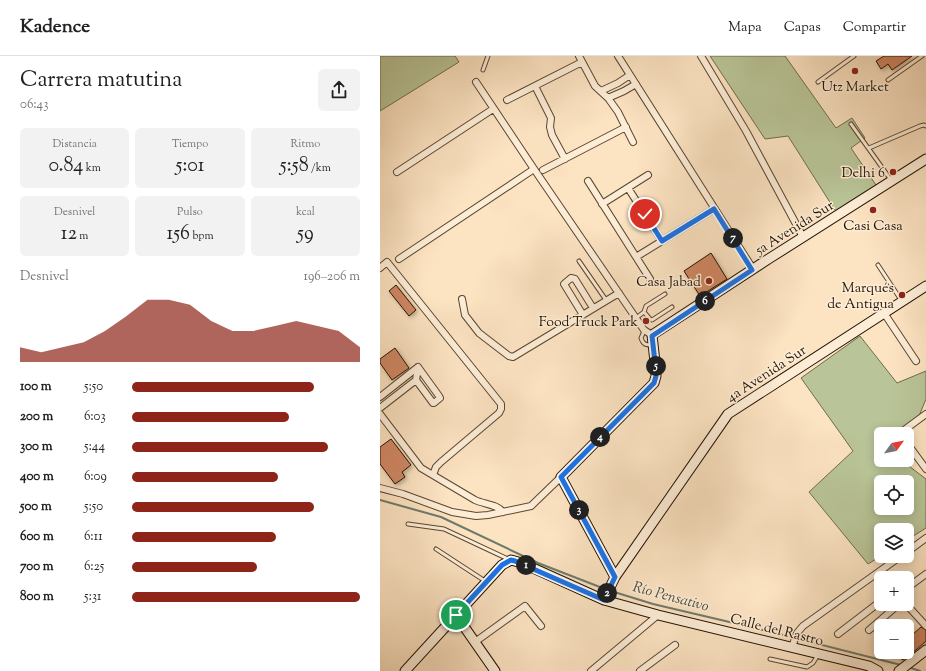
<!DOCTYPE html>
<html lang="es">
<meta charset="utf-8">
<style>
body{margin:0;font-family:"Sorts Mill Goudy",serif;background:#f2f2f2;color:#202124;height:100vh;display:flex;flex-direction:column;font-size:15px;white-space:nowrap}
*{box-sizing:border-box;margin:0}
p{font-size:13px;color:#757577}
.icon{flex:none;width:22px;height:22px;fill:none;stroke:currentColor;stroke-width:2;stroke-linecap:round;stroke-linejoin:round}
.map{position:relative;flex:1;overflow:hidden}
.side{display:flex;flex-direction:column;background:#fff;width:380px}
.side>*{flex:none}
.needle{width:26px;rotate:57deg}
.fabs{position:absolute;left:494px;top:371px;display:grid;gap:8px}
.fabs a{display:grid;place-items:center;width:40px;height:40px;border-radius:6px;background:#fff;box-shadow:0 2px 10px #0003;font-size:20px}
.pin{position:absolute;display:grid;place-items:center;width:34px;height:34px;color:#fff;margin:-17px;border:2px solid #fff;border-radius:50%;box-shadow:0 1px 4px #0007}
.km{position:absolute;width:20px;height:20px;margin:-10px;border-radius:50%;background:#222;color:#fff;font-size:11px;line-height:20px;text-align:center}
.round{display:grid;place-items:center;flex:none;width:42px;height:42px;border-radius:6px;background:#f2f2f2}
.summary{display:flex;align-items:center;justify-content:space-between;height:68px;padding:0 20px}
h1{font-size:22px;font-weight:600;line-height:30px}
.figures{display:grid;grid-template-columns:repeat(3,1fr);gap:6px;height:68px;padding:4px 20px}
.figures div{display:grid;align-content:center;border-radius:6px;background:#f2f2f2;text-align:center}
.figures b{font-size:20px;font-weight:600}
.figures small{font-size:11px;font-weight:400}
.figures p{font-size:11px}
.chart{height:112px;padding:8px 20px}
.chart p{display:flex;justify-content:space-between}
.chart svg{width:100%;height:72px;margin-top:4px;fill:#8f2418;opacity:.7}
ul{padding:0 20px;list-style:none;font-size:13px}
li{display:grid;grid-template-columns:64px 48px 1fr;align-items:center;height:30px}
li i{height:10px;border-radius:5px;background:#8f2418}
header{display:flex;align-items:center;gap:24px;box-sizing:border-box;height:56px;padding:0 20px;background:#fff;border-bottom:1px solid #e0e0e0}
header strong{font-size:19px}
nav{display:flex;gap:22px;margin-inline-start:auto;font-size:14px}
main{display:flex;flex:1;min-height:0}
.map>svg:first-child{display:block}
.green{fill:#b9c598;stroke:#6e6c4c;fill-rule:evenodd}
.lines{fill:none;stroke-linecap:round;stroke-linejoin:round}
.stream{stroke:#6e7a6d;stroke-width:2}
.building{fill:#cf8764;stroke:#241300;filter:url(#shadow)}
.lane-casing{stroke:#5a4730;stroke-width:5}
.street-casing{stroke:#5a4730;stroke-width:8}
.secondary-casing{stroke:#241300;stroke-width:11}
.lane{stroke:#fdedd7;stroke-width:3}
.street{stroke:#fdedd7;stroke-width:6}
.secondary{stroke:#fdedd7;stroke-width:9}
.route-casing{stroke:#fff;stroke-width:8}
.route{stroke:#1a73e8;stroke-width:5}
.poi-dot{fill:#8f2418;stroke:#fdedd7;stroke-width:1.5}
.labels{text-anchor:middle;stroke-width:3;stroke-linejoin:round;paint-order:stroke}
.poi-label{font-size:14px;fill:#241300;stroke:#fdedd7;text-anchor:end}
.street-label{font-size:14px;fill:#241300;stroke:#fdedd7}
.water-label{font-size:15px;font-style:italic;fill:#4f4f3f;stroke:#fdedd7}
</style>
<header>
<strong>Kadence</strong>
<nav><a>Mapa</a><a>Capas</a><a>Compartir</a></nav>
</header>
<main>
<section class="side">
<div class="summary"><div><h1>Carrera matutina</h1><p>06:43</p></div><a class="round"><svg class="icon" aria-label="share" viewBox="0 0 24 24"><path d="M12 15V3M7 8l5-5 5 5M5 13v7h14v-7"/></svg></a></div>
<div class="figures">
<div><p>Distancia</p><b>0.84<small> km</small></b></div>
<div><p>Tiempo</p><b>5:01</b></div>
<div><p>Ritmo</p><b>5:58<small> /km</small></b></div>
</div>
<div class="figures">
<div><p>Desnivel</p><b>12<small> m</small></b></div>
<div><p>Pulso</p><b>156<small> bpm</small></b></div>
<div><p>kcal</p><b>59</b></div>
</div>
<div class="chart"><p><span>Desnivel</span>196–206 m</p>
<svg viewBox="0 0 160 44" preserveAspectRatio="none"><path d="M0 44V35L10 38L20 35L30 32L40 25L50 16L60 6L70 6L80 9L90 19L100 25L110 25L120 22L130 19L140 22L150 25L160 35V44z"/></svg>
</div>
<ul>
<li><b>100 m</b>5:50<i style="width:80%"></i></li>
<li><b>200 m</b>6:03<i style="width:69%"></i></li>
<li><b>300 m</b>5:44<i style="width:86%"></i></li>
<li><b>400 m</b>6:09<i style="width:64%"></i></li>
<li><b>500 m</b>5:50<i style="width:80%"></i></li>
<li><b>600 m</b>6:11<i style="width:63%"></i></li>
<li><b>700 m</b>6:25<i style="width:55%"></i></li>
<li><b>800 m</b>5:31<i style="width:100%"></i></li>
</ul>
</section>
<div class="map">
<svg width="546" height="615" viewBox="0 0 546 615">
<defs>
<filter id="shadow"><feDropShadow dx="2" dy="2" stdDeviation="2" flood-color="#0004"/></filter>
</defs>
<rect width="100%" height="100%" fill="#fce3c2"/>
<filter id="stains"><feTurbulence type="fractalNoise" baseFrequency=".005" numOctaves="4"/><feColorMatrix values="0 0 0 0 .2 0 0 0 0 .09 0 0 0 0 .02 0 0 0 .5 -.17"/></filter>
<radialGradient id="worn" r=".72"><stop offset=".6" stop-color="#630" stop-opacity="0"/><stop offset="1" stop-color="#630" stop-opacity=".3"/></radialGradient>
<path class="green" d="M0,0H75L79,6L0,55Z
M330,0H405L456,72L472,62L485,82L471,92L498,132L458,159L408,80L385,83Z
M480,280L517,327L546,315V343L535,370L523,378H501V404H521L546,423V472L527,484V474H501V500L488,508L429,436L473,395L421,322ZM501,426H527V452H501Z"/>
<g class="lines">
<path class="stream" d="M0,444L61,461L158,507L225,533
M231,535L273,548L375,572L521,609
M528,611L540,615"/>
</g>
<path class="building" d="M504,0H532L512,14L508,8L501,13L496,5Z
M331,197L347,223L320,240L304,215Z
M16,229L36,254L29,260L9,235Z
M15,292L29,312L12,324L0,307V303Z
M11,383L31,409L22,416L25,421L15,428L0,408V391Z
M541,571L546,574V585L537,593L523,604L512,596H527V581L531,578L532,579Z"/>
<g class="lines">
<g class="lane-casing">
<path id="lane" d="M103,14L108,0
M508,24L542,0
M438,26L474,0
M471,68L511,124
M489,92L540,70L544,69L546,70
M199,205L226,244
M498,209L521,244
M264,256L270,263L272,264L292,251
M256,262L264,256L266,250L285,238
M264,275L261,282C263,288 265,289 272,289
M28,468L64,473L130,504
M56,493L105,525
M390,603L427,611L433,607L438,599"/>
</g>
<g class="street-casing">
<path id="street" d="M199,0L215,30L228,42L238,56L253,86
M238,0L373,213
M321,0L366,75L423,181
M96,26L154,113L264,274L272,279
M155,30L171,62L170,71L172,79L185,103
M221,35L238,27L250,19
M228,42L244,35L256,28
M127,44L202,6
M163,114L246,71
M17,116L113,53
M208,125L270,223
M248,132L282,185
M222,148L268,119
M256,201L334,153
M19,203L154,113
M0,212L7,206L121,348V353L119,357L61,406L56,411L53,419
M82,243L85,259L99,277L129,300L133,301L239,237
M504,257L536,305
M203,259L184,228L191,222L195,223L213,252
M38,311L59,340L60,342L54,347H53L36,324Z
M0,341L38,311
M0,352L36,324
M0,358L41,412L95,444C103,448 117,448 123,456
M521,378L523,375L546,358
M527,387L546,413
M0,432L23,438L72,456L96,460L108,459L151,450L181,421
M527,496L546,482
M527,532L546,518
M526,548L546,570
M489,574L519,548
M458,578L501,545
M95,586L145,550L161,570
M412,591L417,577L423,570L521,500
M211,615L278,559
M260,615L295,589"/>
</g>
<g class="secondary-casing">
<path id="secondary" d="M235,521L181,421L274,327L276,320V315L272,279L390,202L546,103
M224,544L235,521L348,358L546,230
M76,559L115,615
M25,615L122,509L131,504L142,507L224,544L278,559L489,610L498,615
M519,615L546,594"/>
</g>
<use href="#lane" class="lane"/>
<use href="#street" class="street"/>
<use href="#secondary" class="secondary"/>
</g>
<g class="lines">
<g class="route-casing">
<path id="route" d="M76,559L122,509L131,504L135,505L224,544L235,521L181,421L274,327L276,320V315L272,280L372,214L334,153L282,185L265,158"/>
</g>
<use href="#route" class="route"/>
</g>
<g class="poi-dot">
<circle cx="475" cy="15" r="4"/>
<circle cx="513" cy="116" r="4"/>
<circle cx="493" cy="154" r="4"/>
<circle cx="329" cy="225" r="4"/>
<circle cx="522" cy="239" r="4"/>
<circle cx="266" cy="265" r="4"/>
</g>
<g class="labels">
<g class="poi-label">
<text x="475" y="35" text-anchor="middle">Utz Market</text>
<text x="505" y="121">Delhi 6</text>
<text x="493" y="174" text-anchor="middle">Casi Casa</text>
<text x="321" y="230">Casa Jabad</text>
<text x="514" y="236">Marqués<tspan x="514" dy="16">de Antigua</tspan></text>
<text x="258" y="270">Food Truck Park</text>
</g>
<g class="street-label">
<text transform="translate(414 171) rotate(-32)" y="5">5a Avenida Sur</text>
<text transform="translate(386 317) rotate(-33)" y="5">4a Avenida Sur</text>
<text transform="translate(397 573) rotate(14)" y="5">Calle del Rastro</text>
</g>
<g class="water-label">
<text transform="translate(291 540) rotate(15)" y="5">Río Pensativo</text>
</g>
</g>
<rect width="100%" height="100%" filter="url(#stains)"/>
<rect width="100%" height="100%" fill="url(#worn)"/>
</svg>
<div class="fabs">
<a><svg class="needle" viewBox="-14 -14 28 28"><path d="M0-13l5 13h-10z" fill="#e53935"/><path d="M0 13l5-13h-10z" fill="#757577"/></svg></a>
<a><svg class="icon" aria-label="locate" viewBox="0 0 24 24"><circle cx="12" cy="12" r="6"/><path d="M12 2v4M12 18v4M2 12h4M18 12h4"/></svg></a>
<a><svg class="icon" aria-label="layers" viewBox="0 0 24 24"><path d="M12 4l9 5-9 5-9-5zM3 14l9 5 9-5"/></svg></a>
<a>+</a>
<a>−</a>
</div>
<div class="pin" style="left:76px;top:559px;background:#1e9e55"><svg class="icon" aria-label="arrive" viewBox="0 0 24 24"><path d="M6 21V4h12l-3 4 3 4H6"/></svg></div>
<div class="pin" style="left:265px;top:158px;background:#d93025"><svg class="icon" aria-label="check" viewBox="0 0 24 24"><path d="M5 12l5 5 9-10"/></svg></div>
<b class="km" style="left:146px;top:509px">1</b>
<b class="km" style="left:227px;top:537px">2</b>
<b class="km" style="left:199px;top:454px">3</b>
<b class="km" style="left:220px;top:381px">4</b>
<b class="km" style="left:276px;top:310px">5</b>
<b class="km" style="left:325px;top:245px">6</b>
<b class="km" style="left:353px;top:182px">7</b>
</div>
</main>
